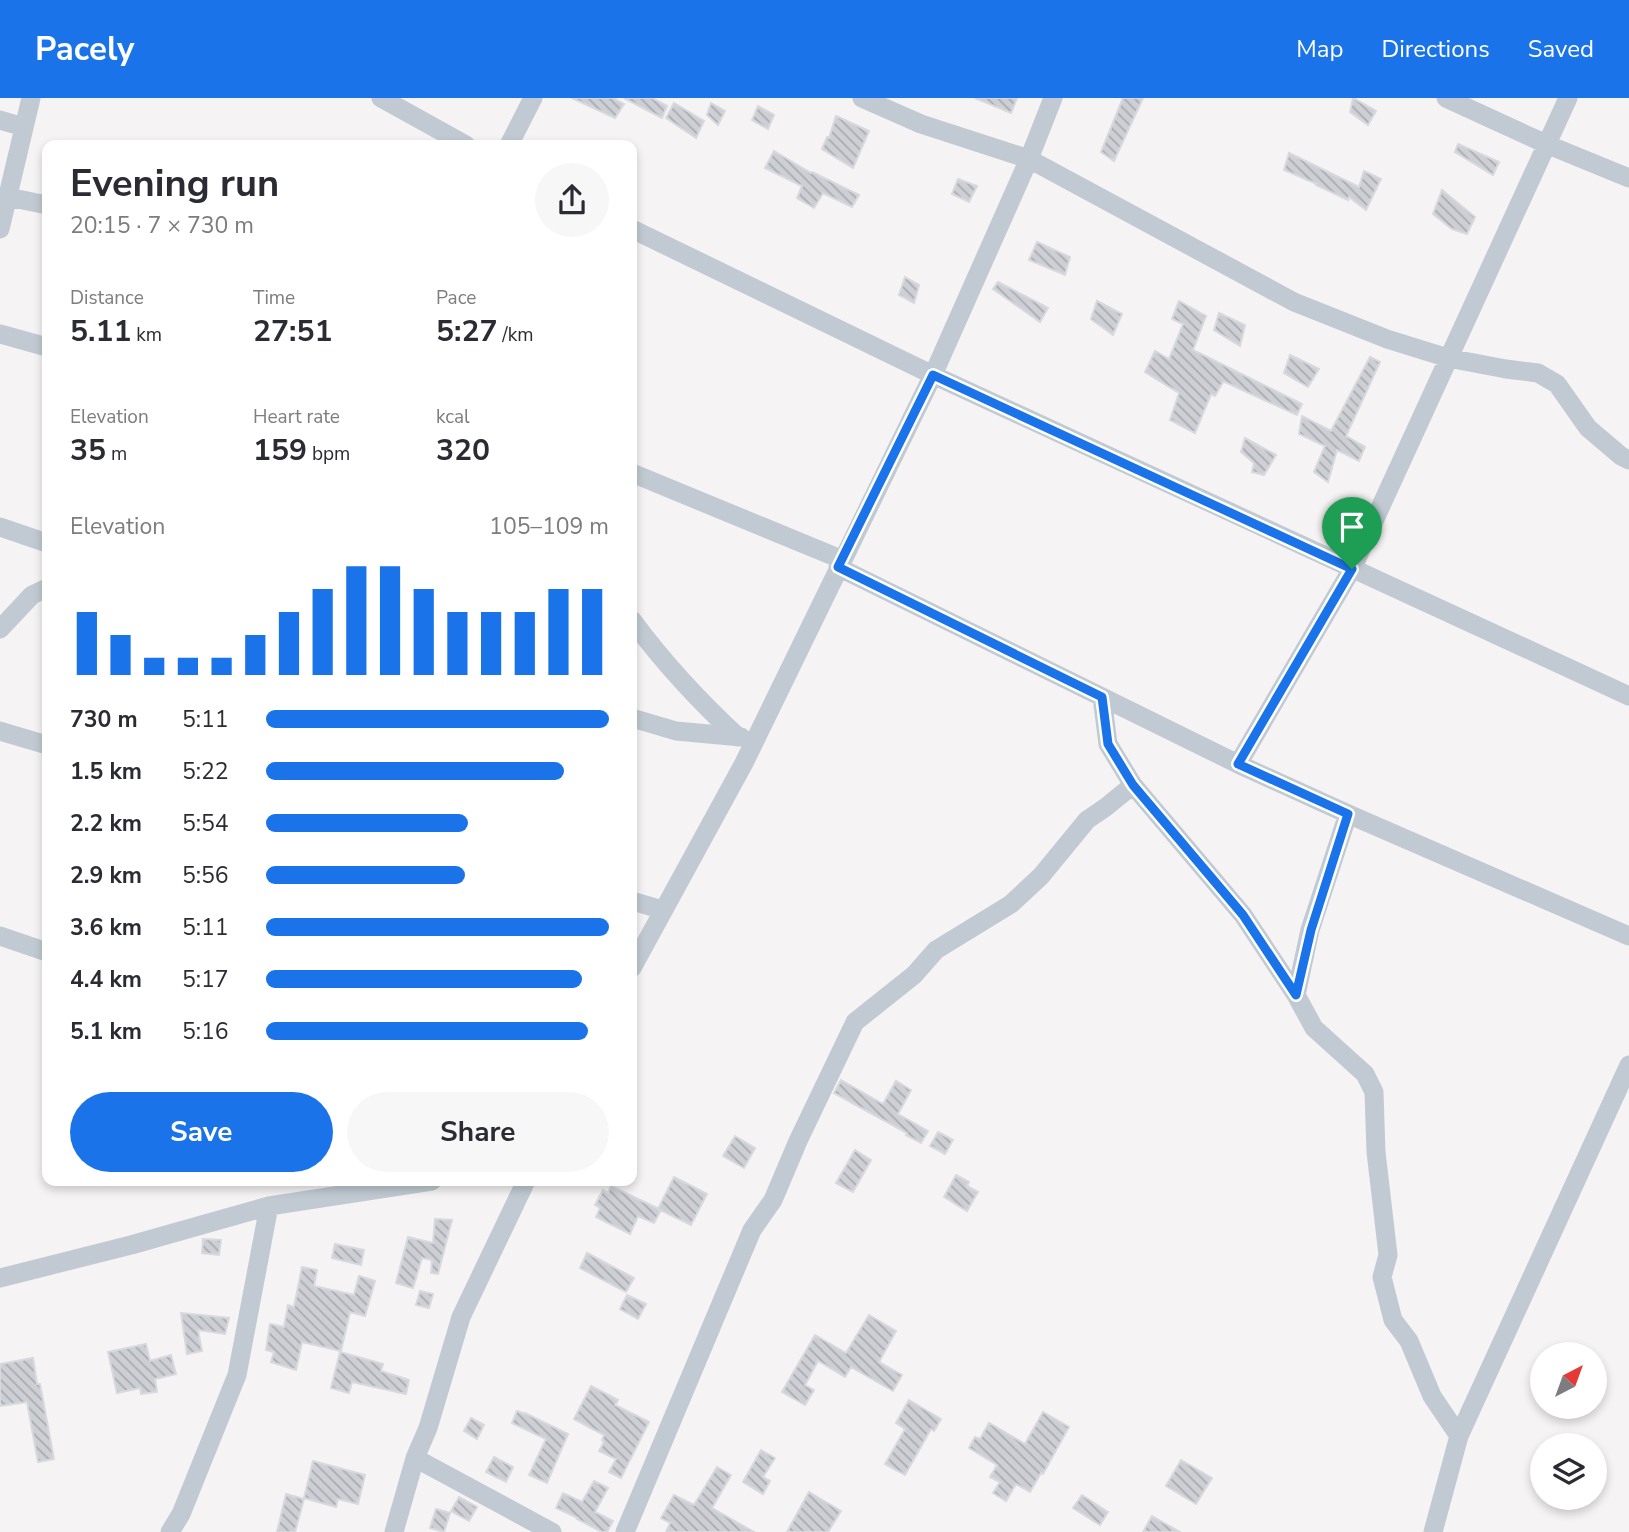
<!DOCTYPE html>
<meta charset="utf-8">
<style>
body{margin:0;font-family:"Nunito Sans",sans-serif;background:#f7f7f7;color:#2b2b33;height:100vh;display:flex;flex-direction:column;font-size:26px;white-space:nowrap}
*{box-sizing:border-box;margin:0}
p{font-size:23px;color:#7c7c81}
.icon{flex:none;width:38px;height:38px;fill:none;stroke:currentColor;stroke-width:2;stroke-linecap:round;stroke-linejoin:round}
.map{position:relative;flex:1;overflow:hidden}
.side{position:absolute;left:42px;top:42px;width:595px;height:1046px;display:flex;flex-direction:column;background:#fff;border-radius:14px;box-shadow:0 4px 10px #0003}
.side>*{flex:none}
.needle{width:46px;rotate:41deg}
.buttons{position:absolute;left:1530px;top:1244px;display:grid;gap:14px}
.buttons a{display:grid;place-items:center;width:77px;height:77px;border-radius:50%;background:#fff;box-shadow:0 4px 10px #0003;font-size:35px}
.pin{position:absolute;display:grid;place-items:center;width:60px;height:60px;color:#fff;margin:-72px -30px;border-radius:50% 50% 50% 0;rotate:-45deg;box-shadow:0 0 7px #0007}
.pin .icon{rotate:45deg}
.round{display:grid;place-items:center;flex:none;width:74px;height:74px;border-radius:37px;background:#f7f7f7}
.summary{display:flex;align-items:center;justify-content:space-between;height:119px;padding:0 28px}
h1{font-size:38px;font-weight:700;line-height:52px}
.figures{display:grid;grid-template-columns:repeat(3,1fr);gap:10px;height:119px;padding:7px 28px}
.figures div{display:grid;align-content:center}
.figures b{font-size:30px;font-weight:700}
.figures small{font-size:19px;font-weight:400}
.figures p{font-size:19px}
.chart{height:196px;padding:14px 28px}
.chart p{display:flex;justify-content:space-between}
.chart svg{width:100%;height:126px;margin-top:7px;stroke:#1a73e8;stroke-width:6}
.action{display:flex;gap:14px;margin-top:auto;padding:14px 28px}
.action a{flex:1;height:80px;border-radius:42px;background:#1a73e8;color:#fff;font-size:28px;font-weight:700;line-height:80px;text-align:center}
.action a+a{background:#f7f7f7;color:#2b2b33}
ul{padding:0 28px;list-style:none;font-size:23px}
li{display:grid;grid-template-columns:112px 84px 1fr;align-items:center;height:52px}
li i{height:18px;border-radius:9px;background:#1a73e8}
header{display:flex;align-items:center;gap:42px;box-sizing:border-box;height:98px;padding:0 35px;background:#1a73e8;color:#fff}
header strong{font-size:33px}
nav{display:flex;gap:38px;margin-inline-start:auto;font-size:24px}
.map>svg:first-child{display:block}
.building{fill:url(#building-back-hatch);stroke:#d7d9de;stroke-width:2}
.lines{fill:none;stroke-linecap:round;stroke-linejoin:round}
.minor{stroke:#c1cad2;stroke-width:19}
.route-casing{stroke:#fff;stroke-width:14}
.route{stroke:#1a73e8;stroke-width:9}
</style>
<header>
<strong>Pacely</strong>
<nav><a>Map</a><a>Directions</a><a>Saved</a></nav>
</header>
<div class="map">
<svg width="1629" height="1434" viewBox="0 0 1629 1434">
<defs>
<pattern id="building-back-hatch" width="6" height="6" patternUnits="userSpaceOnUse" patternTransform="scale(1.75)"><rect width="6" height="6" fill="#cdcfd5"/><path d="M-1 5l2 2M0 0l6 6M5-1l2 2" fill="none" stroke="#a8abb0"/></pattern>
</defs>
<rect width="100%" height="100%" fill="#f5f3f3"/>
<path class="building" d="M572,0H613L624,6L615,20Z
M624,0H652L667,8L662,20Z
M975,0H1017L1011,15Z
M1123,0H1143L1114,63L1101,54Z
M1353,0L1376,13L1368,27L1350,14Z
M674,5L704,23L696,40L666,20Z
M711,5L725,13L718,27L707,17Z
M758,8L774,17L768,31L752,22Z
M836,18L869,33L853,70L822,51L827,39L829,40Z
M1458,46L1499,64L1493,77L1455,54Z
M774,53L811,75L812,74L859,97L852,109L823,95L814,110L797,100L802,88L765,70Z
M1289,55L1359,89L1364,73L1381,81L1366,112L1349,99L1348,102L1316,87L1317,86L1284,72Z
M958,81L977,88L969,104L952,96Z
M1442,92L1475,119L1467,136L1452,131L1433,116Z
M1037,144L1070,159L1065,177L1029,162Z
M905,179L919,187L914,205L899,197Z
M998,184L1048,210L1040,224L993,191Z
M1097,203L1122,216L1113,237L1091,221Z
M1179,203L1206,218L1193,252L1302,306L1297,317L1225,284H1223L1215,298L1211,296L1195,335L1170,322L1179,295L1145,274L1155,253L1169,261L1183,226L1172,221Z
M1219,215L1245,227L1240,248L1214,232Z
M1290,257L1319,271L1308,289L1284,275Z
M1370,259L1380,264L1346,338L1365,349L1359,363L1337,352L1328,384L1314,374L1325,348L1299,336L1302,318L1331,333Z
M1245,340L1276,357L1264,377L1252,374L1254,365L1241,354Z
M841,982L883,1006L896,983L911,992L898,1016L928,1033L921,1045L906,1037L907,1035L834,995Z
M938,1034L953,1042L945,1056L930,1048Z
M735,1038L755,1050L744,1070L723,1058Z
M855,1052L871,1062L853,1094L836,1085Z
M956,1077L969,1084L967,1088L978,1094L967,1113L944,1099Z
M674,1079L707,1096L691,1127L658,1111Z
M611,1088L661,1112L654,1125L638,1118L630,1136L596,1119L600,1110L595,1107L603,1092L608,1095Z
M435,1121L452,1122L438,1176L431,1175L432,1162L422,1160L413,1190L396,1185L408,1139L433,1145Z
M203,1141L221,1142L219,1157L202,1155Z
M335,1146L364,1152L361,1167L332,1160Z
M587,1155L634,1180L626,1194L580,1170Z
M302,1169L317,1172L314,1188L354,1197L359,1178L375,1183L365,1218L350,1214L341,1253L302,1244L296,1272L271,1264L274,1254L266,1252L270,1226L284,1229L288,1207L294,1209Z
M420,1193L433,1196L429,1210L416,1207Z
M627,1197L646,1206L638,1221L620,1211Z
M181,1215L229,1220L225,1236L198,1232L202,1253L187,1256Z
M869,1217L896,1233L879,1264L902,1277L893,1293L851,1269L845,1279L818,1263L805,1287L814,1292L805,1307L782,1294L815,1237L846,1255Z
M146,1246L150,1263L171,1257L176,1276L155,1281L157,1294L141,1296L140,1290L117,1295L108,1254Z
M340,1254L383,1266L381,1273L409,1282L406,1296L352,1284L349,1295L331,1290Z
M33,1260L37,1286H40L54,1361L38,1364L27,1304L0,1308V1266Z
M591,1288L618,1302L615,1307L649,1324L621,1380L609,1374L616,1361L599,1353L604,1344L602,1342L604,1337L574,1321Z
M909,1302L941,1321L934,1333L931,1331L905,1377L885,1366L905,1331L896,1325Z
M517,1313L525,1316V1315L568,1336L547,1385L529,1377L546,1341L512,1325Z
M1043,1314L1069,1329L1043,1376L1041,1375L1030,1394L1016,1386L1006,1403L993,1395L1000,1384L990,1379L997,1367L969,1350L975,1339L980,1341L989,1325L1025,1346Z
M471,1320L484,1327L477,1341L464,1333Z
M761,1352L775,1360L763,1379L770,1383L763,1396L743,1384Z
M494,1359L513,1369L506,1384L486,1374Z
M1181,1362L1212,1380L1196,1406L1166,1388Z
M313,1363L365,1377L358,1406L338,1401L336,1409L304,1400Z
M717,1369L731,1377L712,1410L754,1434H666L670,1425L661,1420L674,1397L694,1407Z
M594,1383L608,1390L595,1414L613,1423L607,1434H602L577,1421L578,1420L556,1410L563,1395L582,1404Z
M809,1394L841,1413L828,1434H787Z
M286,1396L304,1401L295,1434H277Z
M1082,1397L1108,1414L1100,1427L1073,1410Z
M459,1399L477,1409L469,1423L451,1413Z
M436,1411L450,1415L444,1434L430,1430Z
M1152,1418L1180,1434H1143Z"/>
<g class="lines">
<path class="minor" d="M381,0L466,47
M862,0L921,26L1029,61L1294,204L1387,241L1448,260L1506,271L1538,275L1557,286L1588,330L1621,358L1629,362
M1446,0L1546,46L1629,80
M0,22L24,29
M509,47L533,0
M8,99L47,107
M0,131L31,0
M632,131L933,277L1629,598
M0,236L47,249
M632,375L843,462
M0,429L47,445
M838,469L1238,666L1348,716L1629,838
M632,522C663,564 699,603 738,639
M0,531L32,497L47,490
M1102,599L1108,646L1133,687L1243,817L1296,897
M632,620L676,633L741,639
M0,633L47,647
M1238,666L1352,471L1568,0
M1348,716L1310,832L1296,897L1314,930L1365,976L1374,994L1376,1054L1388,1157L1382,1179L1393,1222L1409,1243L1432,1298L1459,1338
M632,803L663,812
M0,838L47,854
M632,870L744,665L933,277L1029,61L1053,0
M0,1180L131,1147L269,1108L432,1083
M415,1360L552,1434
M170,1434L181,1416L237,1277L269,1108
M394,1434L415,1360L428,1330L461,1219L526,1083
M625,1434L752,1132L773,1102L798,1043L855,924L914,877L936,852L1011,806L1041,778L1087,722L1106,709L1133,687
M1433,1434L1459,1338L1629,967"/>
</g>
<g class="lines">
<g class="route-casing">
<path id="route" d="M933,277L1352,471L1238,666L1348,716L1311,832L1296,897L1243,817L1133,687L1108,646L1102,599L838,469Z"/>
</g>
<use href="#route" class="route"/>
</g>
</svg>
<div class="buttons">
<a><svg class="needle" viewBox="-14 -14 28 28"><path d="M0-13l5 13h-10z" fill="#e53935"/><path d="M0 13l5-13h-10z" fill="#7c7c81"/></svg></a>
<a><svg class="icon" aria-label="layers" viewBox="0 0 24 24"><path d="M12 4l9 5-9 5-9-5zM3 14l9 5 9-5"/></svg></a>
</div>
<div class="pin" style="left:1352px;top:471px;background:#1e9e55"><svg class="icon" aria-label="arrive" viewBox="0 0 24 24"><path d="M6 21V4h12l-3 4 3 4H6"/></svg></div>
<section class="side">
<div class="summary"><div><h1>Evening run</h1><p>20:15 · 7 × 730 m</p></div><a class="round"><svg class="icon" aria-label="share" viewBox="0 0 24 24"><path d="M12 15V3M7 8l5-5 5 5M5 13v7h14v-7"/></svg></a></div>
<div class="figures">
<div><p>Distance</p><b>5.11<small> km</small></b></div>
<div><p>Time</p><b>27:51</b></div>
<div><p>Pace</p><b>5:27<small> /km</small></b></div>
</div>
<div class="figures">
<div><p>Elevation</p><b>35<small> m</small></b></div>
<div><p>Heart rate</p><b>159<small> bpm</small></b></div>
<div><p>kcal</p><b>320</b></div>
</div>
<div class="chart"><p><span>Elevation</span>105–109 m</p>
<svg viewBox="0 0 160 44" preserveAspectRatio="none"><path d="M5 44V22M15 44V30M25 44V38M35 44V38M45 44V38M55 44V30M65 44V22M75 44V14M85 44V6M95 44V6M105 44V14M115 44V22M125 44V22M135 44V22M145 44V14M155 44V14"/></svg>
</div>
<ul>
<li><b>730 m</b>5:11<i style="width:100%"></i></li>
<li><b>1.5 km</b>5:22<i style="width:87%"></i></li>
<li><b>2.2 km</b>5:54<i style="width:59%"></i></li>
<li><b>2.9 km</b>5:56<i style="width:58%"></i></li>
<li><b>3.6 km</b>5:11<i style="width:100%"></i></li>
<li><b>4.4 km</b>5:17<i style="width:92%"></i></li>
<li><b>5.1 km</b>5:16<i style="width:94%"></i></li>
</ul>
<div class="action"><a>Save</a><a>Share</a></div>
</section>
</div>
